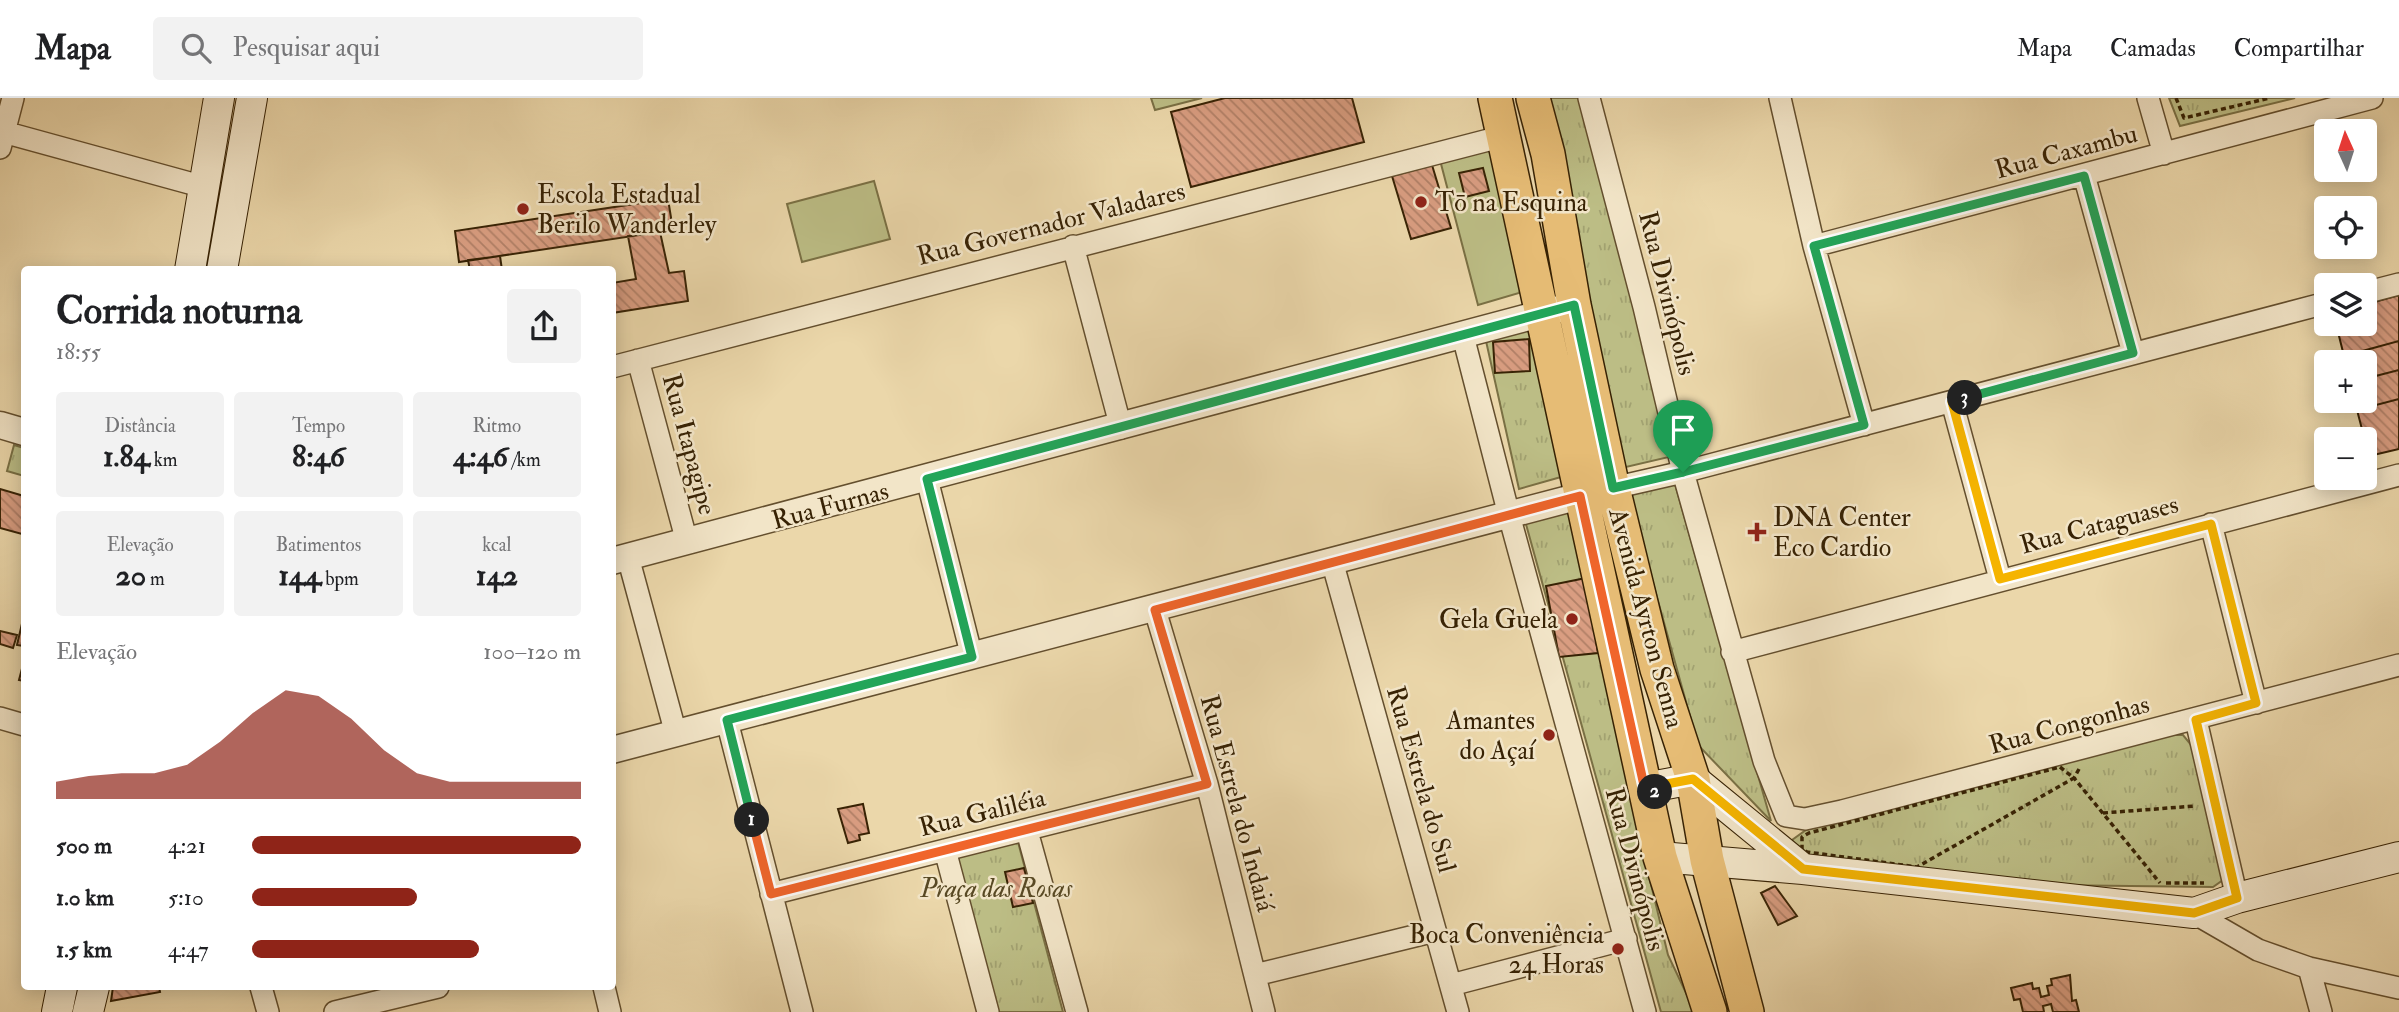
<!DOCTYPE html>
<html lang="pt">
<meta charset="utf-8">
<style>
body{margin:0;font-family:"IM FELL Double Pica",serif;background:#f2f2f2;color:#202124;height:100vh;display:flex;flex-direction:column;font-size:26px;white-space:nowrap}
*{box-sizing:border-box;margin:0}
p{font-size:23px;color:#757577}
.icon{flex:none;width:38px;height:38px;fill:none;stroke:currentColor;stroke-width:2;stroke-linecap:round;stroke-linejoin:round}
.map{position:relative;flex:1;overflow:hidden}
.sheet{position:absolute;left:21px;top:168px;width:595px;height:724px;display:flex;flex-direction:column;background:#fff;border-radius:7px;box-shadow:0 4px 18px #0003}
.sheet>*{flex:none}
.needle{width:46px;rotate:357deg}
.buttons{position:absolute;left:2314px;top:21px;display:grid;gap:14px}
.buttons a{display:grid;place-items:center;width:63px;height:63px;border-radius:7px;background:#fff;box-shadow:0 4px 18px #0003;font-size:35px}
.pin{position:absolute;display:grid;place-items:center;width:60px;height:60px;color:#fff;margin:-72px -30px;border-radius:50% 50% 50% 0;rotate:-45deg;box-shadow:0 0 7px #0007}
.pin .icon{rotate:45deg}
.km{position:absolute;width:35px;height:35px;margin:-18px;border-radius:50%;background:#222;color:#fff;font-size:19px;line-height:35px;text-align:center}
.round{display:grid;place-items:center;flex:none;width:74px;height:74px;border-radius:7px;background:#f2f2f2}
.overview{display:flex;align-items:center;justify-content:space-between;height:119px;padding:0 35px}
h1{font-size:38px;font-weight:800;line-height:52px}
.metrics{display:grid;grid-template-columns:repeat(3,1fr);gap:10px;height:119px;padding:7px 35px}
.metrics div{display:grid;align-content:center;border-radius:7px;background:#f2f2f2;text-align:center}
.metrics b{font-size:30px;font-weight:800}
.metrics small{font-size:19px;font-weight:400}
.metrics p{font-size:19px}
.chart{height:196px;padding:14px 35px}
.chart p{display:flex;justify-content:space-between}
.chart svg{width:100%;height:126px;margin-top:7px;fill:#8f2418;opacity:.7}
ul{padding:0 35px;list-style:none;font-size:23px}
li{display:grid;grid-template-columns:112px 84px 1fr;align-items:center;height:52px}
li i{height:18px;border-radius:9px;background:#8f2418}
header{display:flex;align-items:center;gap:42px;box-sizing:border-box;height:98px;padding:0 35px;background:#fff;border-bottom:2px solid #e0e0e0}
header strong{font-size:33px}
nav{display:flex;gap:38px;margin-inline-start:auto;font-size:24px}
.search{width:490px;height:63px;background:#f2f2f2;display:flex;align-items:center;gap:18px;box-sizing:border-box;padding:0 24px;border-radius:7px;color:#757577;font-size:26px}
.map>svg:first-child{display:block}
.grass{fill:#bcbd85;stroke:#7a7044;stroke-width:2}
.park{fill:url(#park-tufts);stroke:#7a7044;stroke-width:2}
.building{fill:url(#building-back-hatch);stroke:#372204;stroke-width:2}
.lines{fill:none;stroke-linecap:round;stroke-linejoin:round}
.minor-casing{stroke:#644f2e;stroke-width:24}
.tertiary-casing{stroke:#644f2e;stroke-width:29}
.secondary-casing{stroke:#372204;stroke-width:32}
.primary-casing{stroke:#372204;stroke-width:36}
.path{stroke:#372204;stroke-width:3.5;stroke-dasharray:5 3.5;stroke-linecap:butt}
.minor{stroke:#f2e5c8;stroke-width:21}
.tertiary{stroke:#f2e5c8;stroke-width:26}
.secondary{stroke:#f2e5c8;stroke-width:30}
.primary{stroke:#e6bc75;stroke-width:33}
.split-1-casing{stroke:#fff;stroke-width:14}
.split-2-casing{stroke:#fff;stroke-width:14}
.split-3-casing{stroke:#fff;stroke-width:14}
.split-4-casing{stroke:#fff;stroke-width:14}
.split-1{stroke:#22a559;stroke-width:9}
.split-2{stroke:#f0652b;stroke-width:9}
.split-3{stroke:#f5b400;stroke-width:9}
.split-4{stroke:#22a559;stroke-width:9}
.poi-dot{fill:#8f2418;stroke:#f2e5c8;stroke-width:2.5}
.labels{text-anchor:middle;stroke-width:5;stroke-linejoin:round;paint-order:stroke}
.street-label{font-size:26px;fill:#372204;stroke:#f2e5c8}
.poi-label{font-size:26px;fill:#372204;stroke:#f2e5c8;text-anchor:start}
.park-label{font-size:26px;font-style:italic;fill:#584924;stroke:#f2e5c8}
</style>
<header>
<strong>Mapa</strong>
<div class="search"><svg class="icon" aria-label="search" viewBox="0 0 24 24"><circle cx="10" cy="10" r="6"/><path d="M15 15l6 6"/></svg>Pesquisar aqui</div>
<nav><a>Mapa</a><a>Camadas</a><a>Compartilhar</a></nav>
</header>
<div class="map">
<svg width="2399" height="914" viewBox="0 0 2399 914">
<defs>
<pattern id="park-tufts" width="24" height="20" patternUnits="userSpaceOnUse" patternTransform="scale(1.75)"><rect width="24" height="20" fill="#bcbd85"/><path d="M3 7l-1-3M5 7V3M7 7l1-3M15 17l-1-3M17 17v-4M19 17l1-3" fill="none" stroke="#a2a271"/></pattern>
<pattern id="building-back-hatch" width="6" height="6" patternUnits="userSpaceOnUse" patternTransform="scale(1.75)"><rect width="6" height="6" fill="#d99d81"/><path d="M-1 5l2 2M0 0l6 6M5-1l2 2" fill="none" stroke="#b18067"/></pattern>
</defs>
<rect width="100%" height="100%" fill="#ebd7aa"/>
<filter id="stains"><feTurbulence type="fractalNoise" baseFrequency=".00286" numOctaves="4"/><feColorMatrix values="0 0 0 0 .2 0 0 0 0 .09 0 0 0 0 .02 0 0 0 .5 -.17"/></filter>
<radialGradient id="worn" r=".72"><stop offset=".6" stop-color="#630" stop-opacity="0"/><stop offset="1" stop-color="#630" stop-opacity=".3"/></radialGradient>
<path class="grass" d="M1151,0H1202L1155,12Z
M1490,43L1524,182L1519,195L1478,207L1440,62Z
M874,83L890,141L802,164L787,106Z"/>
<path class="park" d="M1541,0H1581L1671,353L1669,359L1626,369L1617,364Z
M2169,0H2295L2180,28Z
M1530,223L1561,379L1519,391L1484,234Z
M14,347L24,350V378L7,373Z
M1675,386L1771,723L1698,647L1628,395Z
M1578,407L1649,778L1668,857L1695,914H1661L1524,419Z
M2170,637H2183L2192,648L2230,777L2213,789L2048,787L1802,759L1792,742L1806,732L1941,693Z
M1018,744L1063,914H997L954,758Z"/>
<path class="building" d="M1225,0H1352L1364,44L1191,89L1171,14Z
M1432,67L1451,130L1411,141L1392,78Z
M1483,70L1489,93L1465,99L1459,75Z
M668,101L673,132L459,164L455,133Z
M660,134L669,175L684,173L688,203L612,215V185L636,181L628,138Z
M500,158L502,172H470L468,162Z
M2399,197V243L2344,258L2336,226H2364V207Z
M1529,241L1530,273L1495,275L1493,244Z
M2399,243V272L2364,281V264H2346L2344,258Z
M2399,272V301L2357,312L2355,303H2364V281Z
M2399,301V351L2369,358L2357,312Z
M0,391L24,398L22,436L0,430Z
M1586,480L1598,555L1559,559L1546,488Z
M24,517V548L17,547Z
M0,533L17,537L13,550L0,546Z
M24,563V583L19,582Z
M863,706L869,735L859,737L860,742L848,745L838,711Z
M1024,770L1033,805L1013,809L1005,774Z
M1775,788L1797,818L1778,827L1761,795Z
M2070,877L2072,903L2076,902L2079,914H2053L2051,906L2043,908L2044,914H2023L2020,901L2014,902L2011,890L2032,885L2033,891L2039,890L2041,899L2049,897L2047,888L2052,887L2051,881Z
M113,889H159L160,894L111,903Z"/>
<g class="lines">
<g class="minor-casing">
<path id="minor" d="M1589,0L1644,209L1683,374L1764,663L1786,718L1805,721L1842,713L2399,567
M1780,0L1814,148L1864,327
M2148,0L2164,56
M0,33L204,89
M0,50L13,0
M2084,77L2133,255
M1073,148L1121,330
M1814,148L2372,0
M2364,195L2399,186
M1463,238L1509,417L1645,914
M638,262L687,444
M612,269L1504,38
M1952,304L2000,481
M927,381L972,559
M1613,390L1683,374L2326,205
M2211,426L2256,605
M628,459L676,636
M1332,463L1458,914
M1155,512L1207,686L1264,914
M1732,554L2399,377
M0,620L24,627
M2196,622L2237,800
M727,623L802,914
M1027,733L1077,914
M945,752L988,914
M771,796L1207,686
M2194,815L2258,852L2309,870L2399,890
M2309,870L2321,914
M1255,877L1435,833
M1451,887L1626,841
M261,889L268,914
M604,889L610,914
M335,914L438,889"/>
</g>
<g class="tertiary-casing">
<path id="tertiary" d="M0,327L24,334
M612,463L1559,211
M612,652L1580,398"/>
</g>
<g class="secondary-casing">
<path id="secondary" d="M190,172L219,0
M222,172L252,0
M1647,701L1661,687L1693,681L1803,771
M1660,759L1803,771L2194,815L2237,800L2399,759
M57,914L62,889
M88,914L94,889"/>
</g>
<g class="primary-casing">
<path id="primary" d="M1495,0L1660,759L1710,914
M1533,0L1548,56L1574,207L1613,390L1657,571L1693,681L1707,762L1747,914"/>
</g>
<path class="path" d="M2176,0L2184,20L2270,0
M2060,669L2074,680L1917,769L1807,754L1802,751V739L1809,735Z
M2079,671L2074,680L2160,785
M2103,715L2195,708
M2166,785H2204"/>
<use href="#minor" class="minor"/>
<use href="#tertiary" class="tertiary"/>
<use href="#secondary" class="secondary"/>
<use href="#primary" class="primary"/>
</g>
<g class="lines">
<g class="split-1-casing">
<path id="split-1" d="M752,722L727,622L972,559L927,381L1574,207L1613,390L1683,374"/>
</g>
<g class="split-2-casing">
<path id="split-2" d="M752,722L771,796L1207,686L1155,512L1580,398L1647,701L1655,694"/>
</g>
<g class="split-3-casing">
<path id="split-3" d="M1655,694L1661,687L1693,681L1803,771L2194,815L2237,800L2196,622L2256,605L2211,426L2000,481L1952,304L1965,300"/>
</g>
<g class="split-4-casing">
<path id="split-4" d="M1683,374L1864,327L1814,148L2084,78L2133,255L1965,300"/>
</g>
<use href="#split-1" class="split-1"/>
<use href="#split-2" class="split-2"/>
<use href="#split-3" class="split-3"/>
<use href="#split-4" class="split-4"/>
</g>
<g class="poi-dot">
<circle cx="1421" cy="104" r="7"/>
<circle cx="523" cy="111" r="7"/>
<path d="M1753.5 423.5h7v7h7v7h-7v7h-7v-7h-7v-7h7z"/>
<circle cx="1572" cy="521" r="7"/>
<circle cx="1549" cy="637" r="7"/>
<circle cx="1618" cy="851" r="7"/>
</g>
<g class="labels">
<g class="street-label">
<text transform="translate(2066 53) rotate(-15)" y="9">Rua Caxambu</text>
<text transform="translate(1051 125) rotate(-14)" y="9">Rua Governador Valadares</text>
<text transform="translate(1668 195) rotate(76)" y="9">Rua Divinópolis</text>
<text transform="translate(690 346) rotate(75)" y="9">Rua Itapagipe</text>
<text transform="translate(830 407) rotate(-15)" y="9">Rua Furnas</text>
<text transform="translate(2099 426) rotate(-15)" y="9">Rua Cataguases</text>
<text transform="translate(1647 520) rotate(75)" y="9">Avenida Ayrton Senna</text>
<text transform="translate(2069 626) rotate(-15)" y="9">Rua Congonhas</text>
<text transform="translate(1422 681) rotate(74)" y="9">Rua Estrela do Sul</text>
<text transform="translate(1238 705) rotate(75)" y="9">Rua Estrela do Indaiá</text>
<text transform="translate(982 714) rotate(-14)" y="9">Rua Galiléia</text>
<text transform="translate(1636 771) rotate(75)" y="9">Rua Divinópolis</text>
</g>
<g class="poi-label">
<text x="537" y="105">Escola Estadual<tspan x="537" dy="30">Berilo Wanderley</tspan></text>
<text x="1435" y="113">Tō na Esquina</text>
<text x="1773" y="428">DNA Center<tspan x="1773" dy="30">Eco Cardio</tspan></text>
<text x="1558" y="530" text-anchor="end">Gela Guela</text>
<text x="1535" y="631" text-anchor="end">Amantes<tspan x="1535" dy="30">do Açaí</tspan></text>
<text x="1604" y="845" text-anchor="end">Boca Conveniência<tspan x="1604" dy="30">24 Horas</tspan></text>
</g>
<g class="park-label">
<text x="996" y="799">Praça das Rosas</text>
</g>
</g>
<rect width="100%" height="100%" filter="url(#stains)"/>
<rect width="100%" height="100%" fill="url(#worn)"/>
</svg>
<div class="buttons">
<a><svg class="needle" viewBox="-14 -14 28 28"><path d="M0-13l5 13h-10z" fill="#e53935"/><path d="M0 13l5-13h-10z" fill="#757577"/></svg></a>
<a><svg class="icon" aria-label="locate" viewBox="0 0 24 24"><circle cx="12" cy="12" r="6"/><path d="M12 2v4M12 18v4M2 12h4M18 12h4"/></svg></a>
<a><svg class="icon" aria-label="layers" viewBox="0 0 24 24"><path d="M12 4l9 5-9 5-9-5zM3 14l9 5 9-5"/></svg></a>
<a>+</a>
<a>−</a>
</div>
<div class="pin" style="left:1683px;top:374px;background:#1e9e55"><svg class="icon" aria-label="arrive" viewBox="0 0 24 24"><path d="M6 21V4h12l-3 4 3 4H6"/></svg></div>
<b class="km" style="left:752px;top:722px">1</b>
<b class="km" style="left:1655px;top:694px">2</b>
<b class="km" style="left:1965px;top:300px">3</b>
<section class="sheet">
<div class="overview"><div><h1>Corrida noturna</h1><p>18:55</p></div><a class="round"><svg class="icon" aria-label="share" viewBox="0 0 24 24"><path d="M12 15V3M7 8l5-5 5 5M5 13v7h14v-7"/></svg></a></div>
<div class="metrics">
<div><p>Distância</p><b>1.84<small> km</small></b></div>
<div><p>Tempo</p><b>8:46</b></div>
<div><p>Ritmo</p><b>4:46<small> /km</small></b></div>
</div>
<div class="metrics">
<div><p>Elevação</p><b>20<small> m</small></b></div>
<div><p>Batimentos</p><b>144<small> bpm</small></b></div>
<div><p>kcal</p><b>142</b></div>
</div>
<div class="chart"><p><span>Elevação</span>100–120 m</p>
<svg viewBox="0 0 160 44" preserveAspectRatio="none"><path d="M0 44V38L10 36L20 35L30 35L40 32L50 24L60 14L70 6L80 8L90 16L100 27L110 35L120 38L130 38L140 38L150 38L160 38V44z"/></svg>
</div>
<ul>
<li><b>500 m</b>4:21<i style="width:100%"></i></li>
<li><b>1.0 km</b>5:10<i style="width:50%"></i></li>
<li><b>1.5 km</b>4:47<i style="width:69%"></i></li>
</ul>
</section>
</div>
